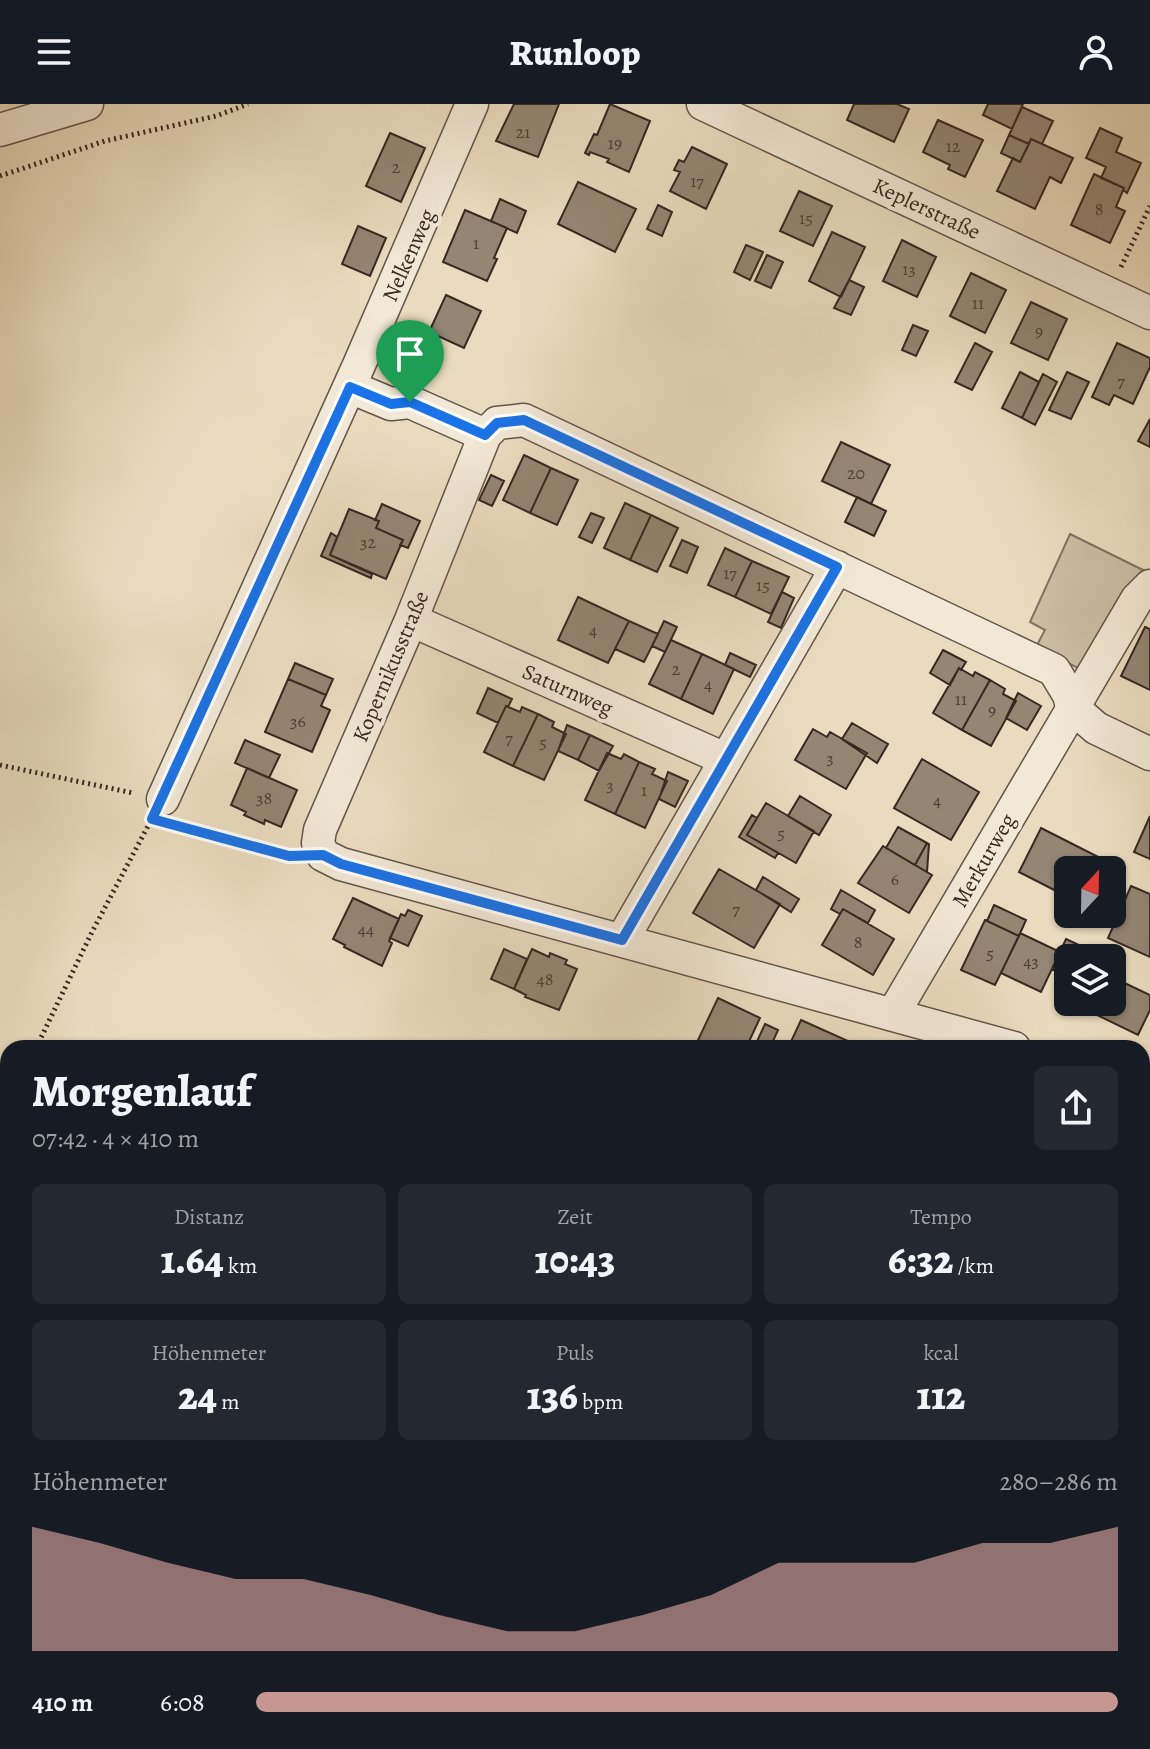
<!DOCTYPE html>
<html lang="de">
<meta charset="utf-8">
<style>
body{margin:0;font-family:Alegreya,serif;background:#242831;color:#f1f3f6;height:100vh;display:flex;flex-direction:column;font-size:30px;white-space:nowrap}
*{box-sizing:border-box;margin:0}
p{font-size:26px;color:#9ea1a6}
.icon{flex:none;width:44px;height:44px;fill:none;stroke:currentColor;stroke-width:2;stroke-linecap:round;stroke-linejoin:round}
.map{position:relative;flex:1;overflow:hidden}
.sheet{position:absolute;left:0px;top:936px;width:1150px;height:710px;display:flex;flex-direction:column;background:#171b24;border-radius:24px 24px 0 0;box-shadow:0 2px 6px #0004}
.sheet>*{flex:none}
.needle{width:52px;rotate:22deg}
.tools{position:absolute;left:1054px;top:752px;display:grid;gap:16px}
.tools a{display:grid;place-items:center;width:72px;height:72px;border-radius:12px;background:#171b24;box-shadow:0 2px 6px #0004;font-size:40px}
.pin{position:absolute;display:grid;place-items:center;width:68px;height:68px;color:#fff;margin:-82px -34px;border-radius:50% 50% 50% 0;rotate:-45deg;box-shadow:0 0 8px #0007}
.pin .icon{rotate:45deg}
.round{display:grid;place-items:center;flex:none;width:84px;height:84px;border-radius:12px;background:#242831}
.head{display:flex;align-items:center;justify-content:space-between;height:136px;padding:0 32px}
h1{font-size:44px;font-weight:800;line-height:60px}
.figures{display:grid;grid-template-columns:repeat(3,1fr);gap:12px;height:136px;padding:8px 32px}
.figures div{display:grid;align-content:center;border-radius:12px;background:#242831;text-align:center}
.figures b{font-size:40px;font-weight:800}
.figures small{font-size:22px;font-weight:400}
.figures p{font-size:22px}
.chart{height:224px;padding:16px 32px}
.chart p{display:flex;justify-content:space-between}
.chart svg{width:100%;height:144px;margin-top:8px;fill:#c59692;opacity:.7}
ul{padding:0 32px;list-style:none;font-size:26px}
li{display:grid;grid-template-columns:128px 96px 1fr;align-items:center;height:60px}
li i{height:20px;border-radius:10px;background:#c59692}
header{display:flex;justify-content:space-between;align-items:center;height:104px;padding:0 32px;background:#171b24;font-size:36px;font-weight:800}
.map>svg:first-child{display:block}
.green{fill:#cabea3;stroke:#807462;stroke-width:2}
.building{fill:#938673;stroke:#352921;stroke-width:2}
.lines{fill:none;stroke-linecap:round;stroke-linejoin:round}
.minor-casing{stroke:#625648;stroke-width:35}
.path{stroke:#352921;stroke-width:5;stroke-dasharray:2 4;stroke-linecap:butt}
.minor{stroke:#f1e8d5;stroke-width:32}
.route-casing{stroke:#fff;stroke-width:16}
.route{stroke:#1a73e8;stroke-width:10}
.labels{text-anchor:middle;stroke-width:8;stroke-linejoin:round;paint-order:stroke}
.number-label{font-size:18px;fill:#4c4036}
.street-label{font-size:22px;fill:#352921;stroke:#f1e8d5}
</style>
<header><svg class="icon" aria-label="menu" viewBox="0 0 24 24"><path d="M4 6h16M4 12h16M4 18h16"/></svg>Runloop<svg class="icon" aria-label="person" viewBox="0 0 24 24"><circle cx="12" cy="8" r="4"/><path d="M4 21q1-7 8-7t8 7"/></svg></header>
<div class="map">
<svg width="1150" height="1645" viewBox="0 0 1150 1645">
<rect width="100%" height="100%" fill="#e9dcbe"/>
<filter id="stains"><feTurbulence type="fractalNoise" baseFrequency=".0025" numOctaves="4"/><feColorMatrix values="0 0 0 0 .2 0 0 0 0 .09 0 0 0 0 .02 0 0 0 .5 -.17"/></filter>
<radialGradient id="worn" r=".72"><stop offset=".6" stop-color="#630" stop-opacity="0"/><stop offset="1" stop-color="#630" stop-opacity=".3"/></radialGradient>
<path class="green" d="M1070,430L1143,466L1084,567L1036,543L1045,526L1030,518Z"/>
<path class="building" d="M514,0H559L538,53L496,37Z
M610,0L650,17L629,68L607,58L609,55L590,48L589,51L585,49L594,30L597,31Z
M854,0H897L909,5L894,38L847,16Z
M988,0H1023L1012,25L983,11Z
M1022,3L1053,17L1042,40L1031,35L1029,40L1009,31Z
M938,16L983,36L965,73L948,65L950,61L923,48Z
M1100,24L1122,34L1116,48L1141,59L1127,89L1123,86L1124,84L1101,74L1106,63L1086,54Z
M390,29L425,44L401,98L366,82Z
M1009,31L1029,40L1020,58L1001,49Z
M1031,35L1073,54L1061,79L1050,73L1035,105L997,87L1013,54L1020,58Z
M692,43L727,60L706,105L670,87L680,68L674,66L679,56L684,58Z
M1094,70L1124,84L1116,103L1125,107L1110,139L1071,121Z
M578,78L636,105L615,148L558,120Z
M799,87L832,102L813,142L780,127Z
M500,95L526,107L517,129L491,117Z
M658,101L672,108L662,132L647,125Z
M465,106L507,124L494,154L497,155L487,177L443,158Z
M358,122L386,134L370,172L342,160Z
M832,128L865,143L841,193L809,177Z
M902,136L936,153L917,193L883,177Z
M746,141L763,148L750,176L734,168Z
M767,151L783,158L771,184L755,177Z
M971,169L1006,186L985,229L950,212Z
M849,176L864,183L851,211L834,204Z
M446,191L481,207L464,244L429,228Z
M1031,198L1067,215L1048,256L1011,239Z
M913,221L928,227L916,252L902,246Z
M975,239L992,248L972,286L955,278Z
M1117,239L1150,254V263L1133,300L1114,291L1109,301L1092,293Z
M1020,268L1039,278L1022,314L1002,304Z
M1067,268L1089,278L1071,315L1049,306Z
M1043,270L1057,278L1035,321L1022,314Z
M1150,315V343L1138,337Z
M841,338L890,361L871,400L822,377Z
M524,351L551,364L530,409L503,396Z
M551,364L578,376L557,421L530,409Z
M491,371L504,377L492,402L479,396Z
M857,393L886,407L874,432L845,418Z
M625,399L651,411L630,456L604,444Z
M382,400L420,417L408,444L400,441L403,436L376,424L379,417L375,416Z
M349,405L379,417L376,424L403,436L386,475L330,451Z
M591,409L604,414L592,439L579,433Z
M651,411L678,424L657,468L630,456Z
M331,429L337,433L330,451L372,470L371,474L321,452Z
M682,436L698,443L687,469L670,462Z
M725,444L752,457L735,493L708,481Z
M752,457L789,473L771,510L735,493Z
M782,488L794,494L781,524L768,518Z
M578,493L629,517L608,559L558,536Z
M629,517L658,530L644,558L615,545Z
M664,517L677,523L665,548L652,542Z
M1145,523L1150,525V586L1121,572Z
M671,536L702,550L681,595L649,580Z
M943,546L966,558L961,566L959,564L950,581L930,569Z
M730,549L756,561L750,573L725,561Z
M702,550L734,565L713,610L681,595Z
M295,559L333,575L326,591L288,575Z
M959,564L973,572L975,568L990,576L962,626L933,609Z
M288,575L326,591L321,602L330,606L312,648L265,628Z
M990,576L1005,585L1003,590L1016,597L991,642L962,626Z
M488,584L512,595L508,603L506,602L498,619L477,609Z
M1018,589L1041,602L1027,626L1006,614Z
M506,602L520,608L522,603L538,610L513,662L484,648Z
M538,610L554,618L552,623L566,630L544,676L513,662Z
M852,619L888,640L877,659L842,635Z
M567,621L590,631L578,656L558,647Z
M813,625L827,633L830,628L867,649L846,685L795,656Z
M590,631L613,642L599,667L578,656Z
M245,636L280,651L269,674L235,659Z
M607,649L621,655L624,650L639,658L615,710L585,696Z
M922,655L979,688L951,736L894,704Z
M639,658L655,665L652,670L667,677L645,724L615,710Z
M247,664L297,686L281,723L265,716L264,720L244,711L246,708L231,701Z
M668,668L688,677L675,703L659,695Z
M800,692L831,711L819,731L788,712Z
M766,699L814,727L796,759L747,731Z
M752,711L757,714L747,731L778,749L775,754L739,733Z
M1150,712V755L1134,748Z
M898,723L927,739L915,761L886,744Z
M1041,724L1116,762L1112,770V766H1068V793L1019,768Z
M927,739L929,740L927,768L915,761Z
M883,742L932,771L909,809L858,779Z
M719,765L780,800L754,844L693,809Z
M763,773L799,795L791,808L756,786Z
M1131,782L1150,790V853L1108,834Z
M841,786L875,806L868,819L843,805L840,810L831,805Z
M353,794L399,815L389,837L392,839L382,862L344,843L345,841L333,835Z
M994,801L1026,816L1019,832L987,817Z
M843,805L894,835L873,871L822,841Z
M408,806L422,812L408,842L390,834L401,810L405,812Z
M985,816L1019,832L995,881L961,866Z
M1020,829L1060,848L1041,888L1001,869Z
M1066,835L1081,842L1075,854H1068L1066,872L1052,865Z
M504,845L527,855L514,885L491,875Z
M532,845L549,853L550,849L567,856L565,860L577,865L559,906L525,893L526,891L514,885Z
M1112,873L1150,891V906L1138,931L1091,908L1096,898H1112Z
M718,894L760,914L746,944H715L698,936Z
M801,916L848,937L845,944H788Z
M765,920L778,926L770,944H754Z
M1142,1011L1150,1015L1149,1063L1142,1060Z"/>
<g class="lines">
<g class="minor-casing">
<path id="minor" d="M703,0L1150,209
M0,26L87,0
M350,283L391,300L410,298L485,331
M411,516L725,655
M163,695L359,261L472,0
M622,836L837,463
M893,910L1137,495L1150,482
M1014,944L341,760L323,751L318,739L320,726L411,516L485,331L497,319L524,316L1054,566L1069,591L1072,603L1096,624L1150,650
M1142,981L1150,983
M1142,1334L1150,1312
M1031,1645L1034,1638"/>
</g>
<path class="path" d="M0,72L105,37L216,12L248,0
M1121,163L1150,102
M0,661L133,689
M176,722L290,752
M36,944L92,828L149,720
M0,1019L8,1002
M0,1604L8,1607
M87,1638L105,1645"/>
<use href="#minor" class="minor"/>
</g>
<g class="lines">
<g class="route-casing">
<path id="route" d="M350,283L391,300L410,298L485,331L497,319L524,316L837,463L622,836L341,760L323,751L289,752L152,715Z"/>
</g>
<use href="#route" class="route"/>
</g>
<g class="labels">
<g class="number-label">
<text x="523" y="34">21</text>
<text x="615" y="45">19</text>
<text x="953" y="48">12</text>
<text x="396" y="69">2</text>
<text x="697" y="83">17</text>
<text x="1099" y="111">8</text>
<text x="806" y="120">15</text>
<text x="476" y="145">1</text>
<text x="909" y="171">13</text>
<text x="978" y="205">11</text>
<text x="1039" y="233">9</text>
<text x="1121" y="283">7</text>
<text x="856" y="375">20</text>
<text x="368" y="444">32</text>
<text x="730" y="475">17</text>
<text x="763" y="487">15</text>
<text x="593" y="532">4</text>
<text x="676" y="571">2</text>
<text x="708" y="586">4</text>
<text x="961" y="601">11</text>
<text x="992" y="612">9</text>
<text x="298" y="623">36</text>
<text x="509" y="640">7</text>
<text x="543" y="644">5</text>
<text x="830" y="660">3</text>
<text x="610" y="687">3</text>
<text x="644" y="692">1</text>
<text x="264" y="700">38</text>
<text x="937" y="702">4</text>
<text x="781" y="735">5</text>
<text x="895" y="781">6</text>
<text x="736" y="811">7</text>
<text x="366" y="831">44</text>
<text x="858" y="844">8</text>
<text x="990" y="855">5</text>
<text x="1031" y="863">43</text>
<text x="545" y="881">48</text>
</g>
<g class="street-label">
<text transform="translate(927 104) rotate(25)" y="8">Keplerstraße</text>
<text transform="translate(408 151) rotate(-66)" y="8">Nelkenweg</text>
<text transform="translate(390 562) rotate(-67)" y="8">Kopernikusstraße</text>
<text transform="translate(568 585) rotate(24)" y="8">Saturnweg</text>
<text transform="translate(983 756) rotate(-60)" y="8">Merkurweg</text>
</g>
</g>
<rect width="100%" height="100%" filter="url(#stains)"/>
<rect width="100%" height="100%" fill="url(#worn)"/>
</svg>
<div class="tools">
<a><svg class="needle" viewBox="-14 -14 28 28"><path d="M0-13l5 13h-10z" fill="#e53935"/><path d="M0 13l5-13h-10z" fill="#9ea1a6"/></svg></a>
<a><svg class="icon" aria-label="layers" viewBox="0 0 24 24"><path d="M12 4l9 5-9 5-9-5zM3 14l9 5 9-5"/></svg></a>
</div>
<div class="pin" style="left:410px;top:298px;background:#1e9e55"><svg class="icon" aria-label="arrive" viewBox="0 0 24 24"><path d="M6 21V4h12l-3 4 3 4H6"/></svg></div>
<section class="sheet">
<div class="head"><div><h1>Morgenlauf</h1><p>07:42 · 4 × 410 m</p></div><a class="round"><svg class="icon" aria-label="share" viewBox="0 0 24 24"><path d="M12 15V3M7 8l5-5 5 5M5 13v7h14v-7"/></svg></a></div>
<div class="figures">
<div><p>Distanz</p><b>1.64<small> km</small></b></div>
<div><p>Zeit</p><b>10:43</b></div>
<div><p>Tempo</p><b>6:32<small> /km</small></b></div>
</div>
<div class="figures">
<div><p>Höhenmeter</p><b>24<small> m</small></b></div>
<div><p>Puls</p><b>136<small> bpm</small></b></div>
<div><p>kcal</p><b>112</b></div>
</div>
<div class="chart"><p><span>Höhenmeter</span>280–286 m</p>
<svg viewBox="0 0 160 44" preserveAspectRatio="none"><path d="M0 44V6L10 11L20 17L30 22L40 22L50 27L60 33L70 38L80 38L90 33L100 27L110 17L120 17L130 17L140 11L150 11L160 6V44z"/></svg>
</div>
<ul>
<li><b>410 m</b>6:08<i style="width:100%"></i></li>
</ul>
</section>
</div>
